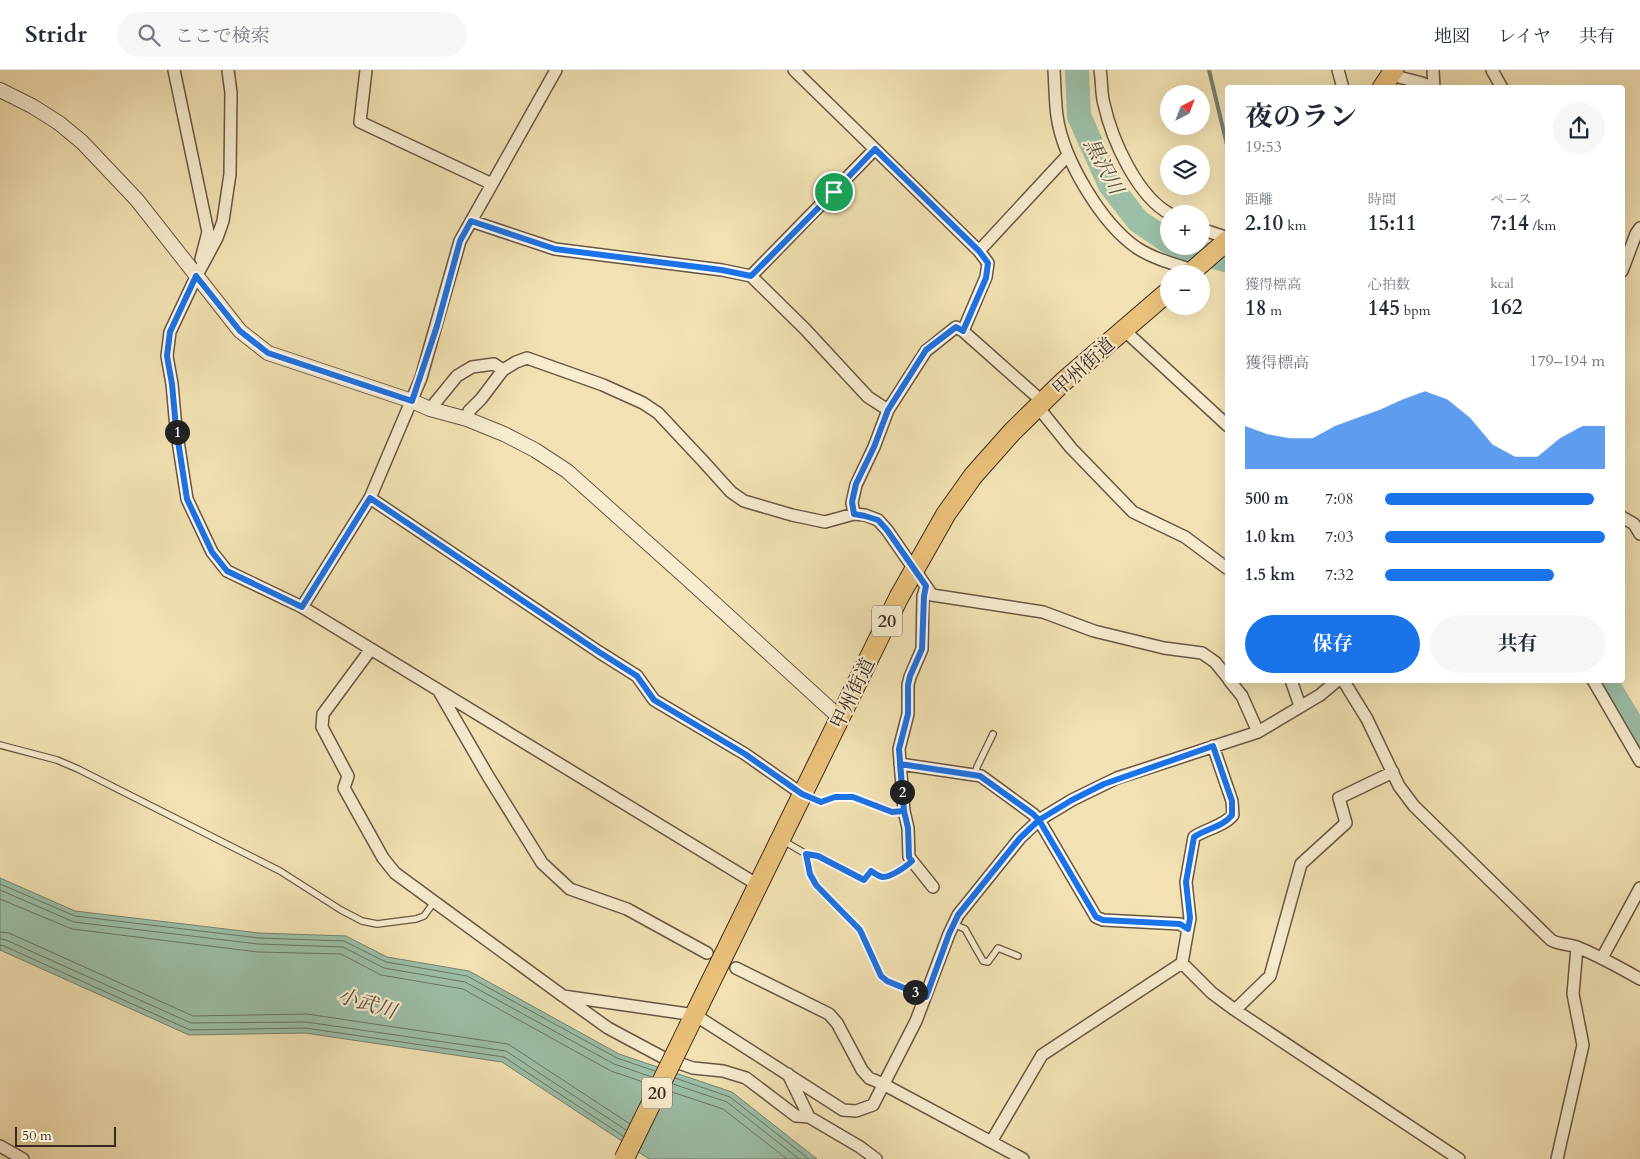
<!DOCTYPE html>
<html lang="ja">
<meta charset="utf-8">
<style>
body{margin:0;font-family:Cardo,"Noto Serif JP",serif;background:#f6f6f7;color:#1f2937;height:100vh;display:flex;flex-direction:column;font-size:19px;white-space:nowrap}
*{box-sizing:border-box;margin:0}
p{font-size:16px;color:#747a83}
.icon{flex:none;width:28px;height:28px;fill:none;stroke:currentColor;stroke-width:2;stroke-linecap:round;stroke-linejoin:round}
.map{position:relative;flex:1;overflow:hidden}
.drawer{position:absolute;left:1225px;top:15px;width:400px;height:598px;display:flex;flex-direction:column;background:#fff;border-radius:5px;box-shadow:0 5px 20px #0002}
.drawer>*{flex:none}
.needle{width:32px;rotate:42deg}
.buttons{position:absolute;left:1160px;top:15px;display:grid;gap:10px}
.buttons a{display:grid;place-items:center;width:50px;height:50px;border-radius:50%;background:#fff;box-shadow:0 5px 20px #0002;font-size:25px}
.scale{position:absolute;left:15px;bottom:12px;width:101px;box-sizing:border-box;padding-left:5px;border:2px solid #3b2920;border-top:0;font-size:14px;line-height:18px;white-space:nowrap;color:#3b2920;-webkit-text-stroke:4px #f7ecce;paint-order:stroke}
.pin{position:absolute;display:grid;place-items:center;width:42px;height:42px;color:#fff;margin:-21px;border:2px solid #fff;border-radius:50%;box-shadow:0 1px 5px #0007}
.km{position:absolute;width:25px;height:25px;margin:-12px;border-radius:50%;background:#222;color:#fff;font-size:14px;line-height:25px;text-align:center}
.round{display:grid;place-items:center;flex:none;width:52px;height:52px;border-radius:26px;background:#f6f6f7}
.head{display:flex;align-items:center;justify-content:space-between;height:85px;padding:0 20px}
h1{font-size:28px;font-weight:700;line-height:38px}
.figures{display:grid;grid-template-columns:repeat(3,1fr);gap:8px;height:85px;padding:5px 20px}
.figures div{display:grid;align-content:center}
.figures b{font-size:21px;font-weight:700}
.figures small{font-size:14px;font-weight:400}
.figures p{font-size:14px}
.chart{height:140px;padding:10px 20px}
.chart p{display:flex;justify-content:space-between}
.chart svg{width:100%;height:90px;margin-top:5px;fill:#1a73e8;opacity:.7}
.action{display:flex;gap:10px;margin-top:auto;padding:10px 20px}
.action a{flex:1;height:58px;border-radius:30px;background:#1a73e8;color:#fff;font-size:20px;font-weight:700;line-height:58px;text-align:center}
.action a+a{background:#f6f6f7;color:#1f2937}
ul{padding:0 20px;list-style:none;font-size:16px}
li{display:grid;grid-template-columns:80px 60px 1fr;align-items:center;height:38px}
li i{height:12px;border-radius:6px;background:#1a73e8}
header{display:flex;align-items:center;gap:30px;box-sizing:border-box;height:70px;padding:0 25px;background:#fff;border-bottom:1px solid #e0e1e3}
header strong{font-size:24px}
nav{display:flex;gap:28px;margin-inline-start:auto;font-size:18px}
.search{width:350px;height:45px;background:#f6f6f7;display:flex;align-items:center;gap:12px;box-sizing:border-box;padding:0 18px;border-radius:28px;color:#747a83;font-size:19px}
.map>svg:first-child{display:block}
.water{fill:#9cbfa7;stroke:#758371}
.lines{fill:none;stroke-linecap:round;stroke-linejoin:round}
.shore{stroke:#6c7464;stroke-width:1}
.stream{stroke:#758371;stroke-width:4}
.river{stroke:#9cbfa7;stroke-width:24}
.service-casing{stroke:#695745;stroke-width:8}
.minor-casing{stroke:#695745;stroke-width:14}
.tertiary-casing{stroke:#695745;stroke-width:16}
.trunk-casing{stroke:#3b2920;stroke-width:21}
.service{stroke:#f7ecce;stroke-width:5.5}
.minor{stroke:#f7ecce;stroke-width:11}
.tertiary{stroke:#f7ecce;stroke-width:14}
.trunk{stroke:#e9c17a;stroke-width:19}
.trunk-bridge-casing{stroke:#3b2920;stroke-width:21;stroke-linecap:butt}
.trunk-bridge{stroke:#e9c17a;stroke-width:19}
.route-casing{stroke:#fff;stroke-width:10}
.route{stroke:#1a73e8;stroke-width:6}
.labels{text-anchor:middle;stroke-width:4.5;stroke-linejoin:round;paint-order:stroke}
.shield{fill:#f7ecce;stroke:#736454;stroke-width:1}
.shield-label{font-size:18px;font-weight:bold;fill:#3b2920}
.street-label{font-size:19px;fill:#3b2920;stroke:#f7ecce}
.water-label{font-size:20px;font-style:italic;fill:#534e42;stroke:#f7ecce}
</style>
<header>
<strong>Stridr</strong>
<div class="search"><svg class="icon" aria-label="search" viewBox="0 0 24 24"><circle cx="10" cy="10" r="6"/><path d="M15 15l6 6"/></svg>ここで検索</div>
<nav><a>地図</a><a>レイヤ</a><a>共有</a></nav>
</header>
<div class="map">
<svg width="1640" height="1089" viewBox="0 0 1640 1089">
<rect width="100%" height="100%" fill="#f2e2b3"/>
<filter id="stains"><feTurbulence type="fractalNoise" baseFrequency=".004" numOctaves="4"/><feColorMatrix values="0 0 0 0 .2 0 0 0 0 .09 0 0 0 0 .02 0 0 0 .5 -.17"/></filter>
<radialGradient id="worn" r=".72"><stop offset=".6" stop-color="#630" stop-opacity="0"/><stop offset="1" stop-color="#630" stop-opacity=".3"/></radialGradient>
<path class="water" d="M0,808L75,841L259,863L346,866L387,887L469,901L619,984L732,1022L817,1089H649L502,992L305,963L189,965L0,880Z"/>
<g class="lines">
<path class="shore" d="M0,814L75,846L259,868L344,871L386,892L467,906L617,988L655,1001
M0,820L74,852L258,874L343,877L384,898L465,912L614,994L652,1007
M0,829L72,859L258,882L341,884L381,905L463,919L611,1001L649,1014
M0,862L9,863L193,946L307,944L508,974L630,1054
M0,869L6,870L191,953L306,952L506,981L626,1060
M0,875L4,876L190,960L305,958L504,987L623,1066
M675,1008L730,1027L809,1089
M673,1014L727,1032L799,1089
M669,1021L723,1039L787,1089"/>
<path class="stream" d="M1209,0L1228,79"/>
<path class="river" d="M1077,0L1079,46L1110,115L1138,151L1169,172
M1175,176L1228,191
M1605,610L1640,668"/>
<g class="service-casing">
<path id="service" d="M0,675L57,690L78,699L280,801L341,840L362,851L377,854L416,849L424,846L434,832
M975,704L977,697L993,664
M804,725L821,732L835,727H853L892,741H904
M782,770L806,784L818,785L863,810L871,801C874,803 879,806 882,807C889,808 907,796 912,791
M806,784L810,804L816,815L860,860L881,906L887,911L925,927
M953,854L965,859L983,891L988,892L998,878L1018,886"/>
</g>
<g class="minor-casing">
<path id="minor" d="M174,0L208,162L201,189
M228,0L231,23L230,104L223,151L217,168L196,207L170,262L167,286L172,314L176,358L187,429L212,482L227,501L302,537L758,815
M366,0L360,52L492,114
M794,0L979,181L988,193L986,207L963,261L1043,332
M1054,0C1055,15 1055,31 1057,46C1063,89 1101,153 1137,178C1154,189 1174,194 1193,200
M1100,0C1102,11 1101,24 1104,34C1112,70 1137,126 1170,144
M1338,0L1343,18
M1433,0L1434,18
M1492,0L1502,18
M1391,5L1422,13L1433,18
M471,151L555,179L722,200L751,206L805,259L868,327L888,340
M1201,159L1228,168
M979,181L1068,85
M1622,201L1636,164L1640,158
M751,206L875,79
M1124,260L1228,356
M1038,337L1071,378L1133,442L1185,467L1228,499
M430,339L457,306L472,297L494,294L503,300
M467,349L469,341L481,329L503,300L516,292L527,288L603,315L643,333L658,343L703,391L731,422L744,431L792,445L825,452L854,444L865,445L878,450L887,460L932,525L1043,542L1094,561L1164,578L1202,583L1215,592L1228,608
M370,428L599,582L637,606L654,630L745,684L802,724
M854,444L852,433L856,415L874,377L888,340L926,281L956,257L963,261
M1622,447L1634,454L1640,464
M926,516L923,526L922,579L910,607L908,615V644L899,679L904,741L908,758L909,787L933,817
M302,537L370,428L421,308L460,171L556,0
M371,579L323,644L322,657L348,706L344,718L383,788L395,803L563,926L695,945L843,1040L856,1041L873,1035L916,951L949,864L958,845L1020,768L1039,750L1072,730L1117,708L1258,662L1320,625L1338,610
M1229,610L1242,626L1258,662
M1291,610L1300,636
M1343,610L1367,649L1399,716L1414,736L1551,870C1560,875 1568,874 1577,877C1599,886 1619,897 1640,909
M1593,610L1640,691
M440,623L488,706L542,793L570,819L627,839L707,883
M900,694L981,706L1033,744L1039,750L1096,847L1103,850L1180,854L1188,859L1182,893L1042,985L991,1072
M1188,859L1190,849L1186,812L1194,767C1206,759 1224,756 1233,745L1232,731L1213,676
M1602,888L1640,818
M1182,893L1212,923L1235,940L1459,1089
M736,898L829,944L837,953L862,1000L869,1008L883,1014L1023,1089
M566,928L608,958L664,988L693,998L723,1001L746,1008L796,1046L809,1047L788,1004
M1235,940L1270,906L1301,794L1346,753L1339,728L1393,702
M809,1047L860,1077L876,1089
M0,1076L23,1089
M1557,1089L1583,975L1573,924L1577,877"/>
</g>
<g class="tertiary-casing">
<path id="tertiary" d="M0,20L32,36L59,53L82,72L137,130L240,261L268,283L412,331L430,339L467,349L504,364L535,380L567,401L690,511L840,648"/>
</g>
<g class="trunk-casing">
<path id="trunk" d="M1382,18L1394,0
M1189,204L1228,170
M689,956L899,527L946,444L973,406L1012,362L1063,312L1169,221"/>
</g>
<use href="#service" class="service"/>
<use href="#minor" class="minor"/>
<use href="#tertiary" class="tertiary"/>
<use href="#trunk" class="trunk"/>
<g class="trunk-bridge-casing">
<path id="trunk-bridge" d="M624,1089L689,956"/>
</g>
<use href="#trunk-bridge" class="trunk-bridge"/>
</g>
<g class="lines">
<g class="route-casing">
<path id="route" d="M834,122L751,206L722,200L555,179L471,151L460,171L437,256L412,331L268,283L240,261L196,206L170,262L167,286L172,314L176,358L187,429L212,482L227,501L302,537L370,428L599,582L637,606L654,630L745,684L802,724L821,732L835,727H853L892,742L904,741L900,694L980,706L1033,744L1039,750L1096,847L1103,850L1180,854L1188,859L1190,848L1186,812L1194,767C1206,759 1224,756 1232,745V731L1213,676L1104,714L1072,730L1039,750L1020,768L958,845L949,864L926,927L887,911L881,906L860,860L816,815L810,804L806,784L818,786L864,810L871,801C874,803 879,806 882,807C890,808 907,796 912,791L909,787L908,758L904,741L899,679L908,644V615L910,606L922,579L924,526L926,516L887,460L878,450L865,446L854,444L852,432L856,414L874,377L888,340L926,280L956,257L963,261L986,208L988,193L979,181L875,79L834,122"/>
</g>
<use href="#route" class="route"/>
</g>
<g class="labels">
<g class="shield">
<rect x="872" y="535.5" width="30" height="31" rx="4"/>
<rect x="642" y="1007.5" width="30" height="31" rx="4"/>
</g>
<g class="shield-label">
<text x="887" y="557">20</text>
<text x="657" y="1029">20</text>
</g>
<g class="street-label">
<text transform="translate(1083 296) rotate(-42)" y="7">甲州街道</text>
<text transform="translate(852 623) rotate(-64)" y="7">甲州街道</text>
</g>
<g class="water-label">
<text transform="translate(1104 96) rotate(62)" y="7">黒沢川</text>
<text transform="translate(367 933) rotate(17)" y="7">小武川</text>
</g>
</g>
<rect width="100%" height="100%" filter="url(#stains)"/>
<rect width="100%" height="100%" fill="url(#worn)"/>
</svg>
<div class="buttons">
<a><svg class="needle" viewBox="-14 -14 28 28"><path d="M0-13l5 13h-10z" fill="#e53935"/><path d="M0 13l5-13h-10z" fill="#747a83"/></svg></a>
<a><svg class="icon" aria-label="layers" viewBox="0 0 24 24"><path d="M12 4l9 5-9 5-9-5zM3 14l9 5 9-5"/></svg></a>
<a>+</a>
<a>−</a>
</div>
<div class="scale">50 m</div>
<div class="pin" style="left:834px;top:122px;background:#1e9e55"><svg class="icon" aria-label="arrive" viewBox="0 0 24 24"><path d="M6 21V4h12l-3 4 3 4H6"/></svg></div>
<b class="km" style="left:177px;top:362px">1</b>
<b class="km" style="left:902px;top:722px">2</b>
<b class="km" style="left:915px;top:922px">3</b>
<section class="drawer">
<div class="head"><div><h1>夜のラン</h1><p>19:53</p></div><a class="round"><svg class="icon" aria-label="share" viewBox="0 0 24 24"><path d="M12 15V3M7 8l5-5 5 5M5 13v7h14v-7"/></svg></a></div>
<div class="figures">
<div><p>距離</p><b>2.10<small> km</small></b></div>
<div><p>時間</p><b>15:11</b></div>
<div><p>ペース</p><b>7:14<small> /km</small></b></div>
</div>
<div class="figures">
<div><p>獲得標高</p><b>18<small> m</small></b></div>
<div><p>心拍数</p><b>145<small> bpm</small></b></div>
<div><p>kcal</p><b>162</b></div>
</div>
<div class="chart"><p><span>獲得標高</span>179–194 m</p>
<svg viewBox="0 0 160 44" preserveAspectRatio="none"><path d="M0 44V23L10 27L20 29L30 29L40 23L50 19L60 15L70 10L80 6L90 10L100 19L110 32L120 38L130 38L140 29L150 23L160 23V44z"/></svg>
</div>
<ul>
<li><b>500 m</b>7:08<i style="width:95%"></i></li>
<li><b>1.0 km</b>7:03<i style="width:100%"></i></li>
<li><b>1.5 km</b>7:32<i style="width:77%"></i></li>
</ul>
<div class="action"><a>保存</a><a>共有</a></div>
</section>
</div>
